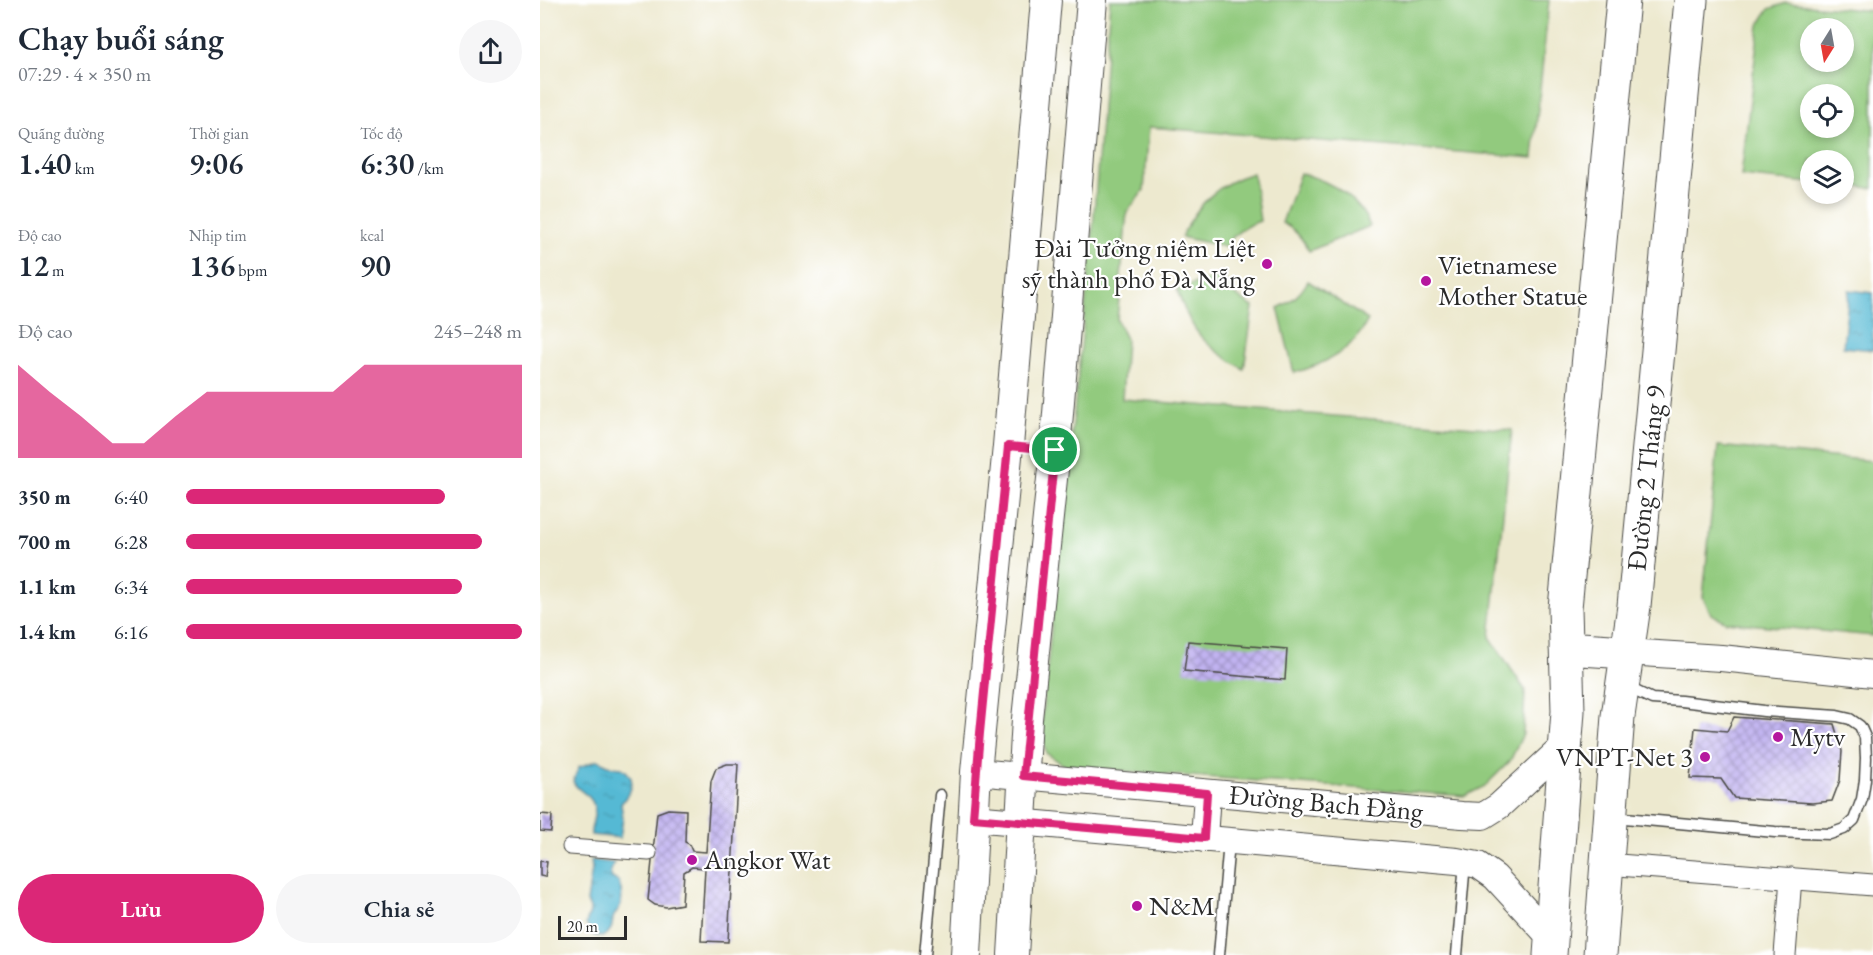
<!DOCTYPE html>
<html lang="vi">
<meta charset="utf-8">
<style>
body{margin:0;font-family:"EB Garamond",serif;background:#f6f6f7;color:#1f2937;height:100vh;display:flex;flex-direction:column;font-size:22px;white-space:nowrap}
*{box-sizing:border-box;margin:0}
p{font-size:20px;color:#747a83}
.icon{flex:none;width:33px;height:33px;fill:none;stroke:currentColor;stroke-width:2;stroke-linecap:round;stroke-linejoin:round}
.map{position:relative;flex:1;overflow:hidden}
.side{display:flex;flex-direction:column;background:#fff;width:540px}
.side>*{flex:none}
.needle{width:39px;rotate:191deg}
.controls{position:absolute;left:1260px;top:18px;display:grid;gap:12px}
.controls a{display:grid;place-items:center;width:54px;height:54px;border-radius:50%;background:#fff;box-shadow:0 3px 9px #0003;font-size:30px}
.scale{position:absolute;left:18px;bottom:15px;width:69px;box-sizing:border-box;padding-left:6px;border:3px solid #2b2b2b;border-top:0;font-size:16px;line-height:21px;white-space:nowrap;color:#2b2b2b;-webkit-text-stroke:4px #fff;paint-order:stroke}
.pin{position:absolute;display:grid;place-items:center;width:51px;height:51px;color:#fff;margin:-26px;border:3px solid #fff;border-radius:50%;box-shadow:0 2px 6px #0007}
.round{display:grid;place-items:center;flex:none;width:63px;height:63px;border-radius:32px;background:#f6f6f7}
.head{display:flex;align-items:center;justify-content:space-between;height:102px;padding:0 18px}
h1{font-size:33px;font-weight:600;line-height:45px}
.figures{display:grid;grid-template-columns:repeat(3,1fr);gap:9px;height:102px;padding:6px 18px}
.figures div{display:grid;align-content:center}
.figures b{font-size:30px;font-weight:600}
.figures small{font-size:16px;font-weight:400}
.figures p{font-size:16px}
.chart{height:168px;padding:12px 18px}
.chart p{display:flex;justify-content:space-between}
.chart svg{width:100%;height:108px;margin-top:6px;fill:#db2777;opacity:.7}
.cta{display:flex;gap:12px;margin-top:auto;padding:12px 18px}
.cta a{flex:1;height:69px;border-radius:36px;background:#db2777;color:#fff;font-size:24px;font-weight:600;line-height:69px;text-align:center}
.cta a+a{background:#f6f6f7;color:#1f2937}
ul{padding:0 18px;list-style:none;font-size:20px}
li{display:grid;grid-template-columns:96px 72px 1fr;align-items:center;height:45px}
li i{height:15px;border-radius:8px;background:#db2777}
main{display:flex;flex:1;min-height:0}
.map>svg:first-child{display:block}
.green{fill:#92ca7e;stroke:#5e7a54;stroke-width:1.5;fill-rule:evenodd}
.water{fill:url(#water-ripples);stroke:#407280;stroke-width:1.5}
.building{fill:url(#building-cross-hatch)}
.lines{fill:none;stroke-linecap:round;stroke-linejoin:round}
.service-casing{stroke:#484844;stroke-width:13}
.pedestrian-casing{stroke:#484844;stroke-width:17}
.minor-casing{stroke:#484844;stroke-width:23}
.tertiary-casing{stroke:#484844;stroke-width:28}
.secondary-casing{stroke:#484844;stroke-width:32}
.primary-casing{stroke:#484844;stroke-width:35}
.service{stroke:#fff;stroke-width:10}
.pedestrian{stroke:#fff;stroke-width:15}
.minor{stroke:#fff;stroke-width:21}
.tertiary{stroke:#fff;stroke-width:26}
.secondary{stroke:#fff;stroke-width:30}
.primary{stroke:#fff;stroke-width:33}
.route-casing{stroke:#fff;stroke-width:12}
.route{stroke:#db2777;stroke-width:8}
.poi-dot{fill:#b5179e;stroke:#fff;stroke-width:2}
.labels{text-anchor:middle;stroke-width:4.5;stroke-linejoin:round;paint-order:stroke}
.poi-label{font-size:27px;fill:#2b2b2b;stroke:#fff;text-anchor:start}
.street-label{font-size:27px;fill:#2b2b2b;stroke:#fff}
</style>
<main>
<section class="side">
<div class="head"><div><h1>Chạy buổi sáng</h1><p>07:29 · 4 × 350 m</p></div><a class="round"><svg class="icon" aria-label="share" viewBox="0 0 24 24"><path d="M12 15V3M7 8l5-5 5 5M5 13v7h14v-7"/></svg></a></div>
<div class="figures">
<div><p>Quãng đường</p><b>1.40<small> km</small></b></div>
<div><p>Thời gian</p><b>9:06</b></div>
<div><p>Tốc độ</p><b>6:30<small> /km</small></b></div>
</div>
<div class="figures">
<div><p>Độ cao</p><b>12<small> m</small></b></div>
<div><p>Nhịp tim</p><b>136<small> bpm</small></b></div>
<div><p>kcal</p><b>90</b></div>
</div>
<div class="chart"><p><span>Độ cao</span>245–248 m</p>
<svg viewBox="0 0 160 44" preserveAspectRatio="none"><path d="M0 44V6L10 17L20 27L30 38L40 38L50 27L60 17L70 17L80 17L90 17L100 17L110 6L120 6L130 6L140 6L150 6L160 6V44z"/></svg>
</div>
<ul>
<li><b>350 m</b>6:40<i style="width:77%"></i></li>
<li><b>700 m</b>6:28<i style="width:88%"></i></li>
<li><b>1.1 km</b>6:34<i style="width:82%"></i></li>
<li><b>1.4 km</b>6:16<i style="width:100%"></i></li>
</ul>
<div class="cta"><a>Lưu</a><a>Chia sẻ</a></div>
</section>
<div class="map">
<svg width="1333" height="955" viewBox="0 0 1333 955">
<defs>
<pattern id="water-ripples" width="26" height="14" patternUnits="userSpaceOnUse" patternTransform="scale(1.5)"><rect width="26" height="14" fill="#55b9d4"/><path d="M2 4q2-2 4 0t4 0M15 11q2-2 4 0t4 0" fill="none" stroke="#4797ac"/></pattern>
<pattern id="building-cross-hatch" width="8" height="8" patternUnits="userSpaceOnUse" patternTransform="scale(1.5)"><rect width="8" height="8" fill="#c1b3f1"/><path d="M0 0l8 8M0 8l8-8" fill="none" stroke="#9d92c3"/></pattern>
</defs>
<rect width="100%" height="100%" fill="#fff"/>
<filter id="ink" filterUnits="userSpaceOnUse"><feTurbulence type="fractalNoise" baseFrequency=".0167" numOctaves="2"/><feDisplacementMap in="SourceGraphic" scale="12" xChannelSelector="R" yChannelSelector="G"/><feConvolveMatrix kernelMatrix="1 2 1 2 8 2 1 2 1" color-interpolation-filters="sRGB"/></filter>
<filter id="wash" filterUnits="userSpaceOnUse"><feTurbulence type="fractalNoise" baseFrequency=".008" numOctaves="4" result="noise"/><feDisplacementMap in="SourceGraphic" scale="24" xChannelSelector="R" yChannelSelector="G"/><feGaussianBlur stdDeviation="1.35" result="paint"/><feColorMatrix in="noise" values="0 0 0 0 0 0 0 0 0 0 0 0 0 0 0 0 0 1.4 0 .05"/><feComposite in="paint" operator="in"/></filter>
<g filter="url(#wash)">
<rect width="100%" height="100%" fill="#ede9cf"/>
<path class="green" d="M570,0H1009L993,158L609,127L604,190L587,212L577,320L586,339L582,399L972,430L950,637L985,690L983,734L970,761L945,786L925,796L527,767L506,753L501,727L552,242Z
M1246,3L1333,11V188L1304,186V160H1270V183L1201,176L1219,25L1229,9ZM1304,28V62H1270V28ZM1304,94V128H1270V94Z
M713,173L720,221C704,226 695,233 685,247L641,237C659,203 676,184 713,173Z
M760,173C790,181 818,197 830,226L769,251C762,238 755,229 742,223Z
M683,275C690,292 698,298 713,307L704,369C665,346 651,333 637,289Z
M768,281L828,320C814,350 785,364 754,373L738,308C752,301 760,295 768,281Z
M1178,446L1333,461V636L1186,622L1171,614L1163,597Z"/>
<path class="water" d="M1309,290L1333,293V350L1303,347Z
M58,760L72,767L82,768L87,772L91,778L92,784L90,791L81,804L83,818L80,838L51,835C50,825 57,815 54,806C51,793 37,792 33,781L39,767Z
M51,860L74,863L70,873L72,878L79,882C82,891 84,901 78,910C77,912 74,915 73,918C72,928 72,931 62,937L53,935L46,924C49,914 53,911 47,902L52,869Z"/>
<g id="blocks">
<path class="building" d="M648,641L747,649L745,680L644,671Z
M1194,717L1294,724L1302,751L1300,780L1292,801L1272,803L1194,798L1181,779L1150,778L1155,728L1187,731Z
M187,764H198L188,942L161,941L165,868L152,867L144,872L142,904L126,907L115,905L108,900L117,813L128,809L146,810L145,842L149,844L152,851L166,852L171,781L176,768Z
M0,814L12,815L11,832L0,831Z
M0,861L7,862L5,877L0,876Z"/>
</g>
</g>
<g filter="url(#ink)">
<use href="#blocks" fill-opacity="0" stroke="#484844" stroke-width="1.5"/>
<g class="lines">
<g class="service-casing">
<path id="service" d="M1074,817L1235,832L1290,834L1304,829L1314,820L1322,799L1325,780L1326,758L1325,737L1320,726L1310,719L1297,716L1224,711L1141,701L1112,699L1087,687
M385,955L400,795
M679,955L689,842
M917,955L924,874"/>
</g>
<g class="pedestrian-casing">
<path id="pedestrian" d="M30,847L109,853"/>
</g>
<g class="minor-casing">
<path id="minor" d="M1066,864L1333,885
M1245,955L1251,878"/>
</g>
<g class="tertiary-casing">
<path id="tertiary" d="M1086,652L1181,658L1333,674
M436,772L922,815L943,816L959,806L1026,744
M433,818L917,861L938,865L955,877L1011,938
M664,839L667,793"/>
</g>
<g class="secondary-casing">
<path id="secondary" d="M426,955L436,772L468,446L506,0
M473,955L487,719L515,450L552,0"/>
</g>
<g class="primary-casing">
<path id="primary" d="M1026,648L1086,652
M1010,955L1028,711L1025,608L1083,0
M1060,955L1078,716L1094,606L1151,0"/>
</g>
<use href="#service" class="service"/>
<use href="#pedestrian" class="pedestrian"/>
<use href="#minor" class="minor"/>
<use href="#tertiary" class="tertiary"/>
<use href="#secondary" class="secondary"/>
<use href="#primary" class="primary"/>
</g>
</g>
<g class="lines" filter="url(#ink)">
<g class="route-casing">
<path id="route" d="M468,446L515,450L483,776L667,793L664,838L433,818L440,733Z"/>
</g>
<use href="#route" class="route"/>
</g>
<g class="poi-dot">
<circle cx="727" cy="264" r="6"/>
<circle cx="886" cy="281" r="6"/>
<circle cx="1238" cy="737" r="6"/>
<circle cx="1165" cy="757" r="6"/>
<circle cx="152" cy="860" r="6"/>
<circle cx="597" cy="906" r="6"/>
</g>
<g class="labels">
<g class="poi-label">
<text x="715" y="257" text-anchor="end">Đài Tưởng niệm Liệt<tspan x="715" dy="31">sỹ thành phố Đà Nẵng</tspan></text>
<text x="898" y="274">Vietnamese<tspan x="898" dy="31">Mother Statue</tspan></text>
<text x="1250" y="746">Mytv</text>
<text x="1153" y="766" text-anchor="end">VNPT-Net 3</text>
<text x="164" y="869">Angkor Wat</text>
<text x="609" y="915">N&amp;M</text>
</g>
<g class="street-label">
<text transform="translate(1106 478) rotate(-84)" y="9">Đường 2 Tháng 9</text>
<text transform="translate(786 803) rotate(5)" y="9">Đường Bạch Đằng</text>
</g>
</g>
</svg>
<div class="controls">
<a><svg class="needle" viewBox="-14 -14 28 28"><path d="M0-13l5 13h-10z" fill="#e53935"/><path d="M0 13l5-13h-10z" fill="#747a83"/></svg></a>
<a><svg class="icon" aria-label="locate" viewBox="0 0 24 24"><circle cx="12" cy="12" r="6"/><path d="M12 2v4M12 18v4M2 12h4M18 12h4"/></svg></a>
<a><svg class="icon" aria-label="layers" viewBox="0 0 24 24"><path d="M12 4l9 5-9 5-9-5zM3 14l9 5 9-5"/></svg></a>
</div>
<div class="scale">20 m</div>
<div class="pin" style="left:515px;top:450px;background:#1e9e55"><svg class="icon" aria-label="arrive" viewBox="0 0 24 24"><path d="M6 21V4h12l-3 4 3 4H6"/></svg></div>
</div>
</main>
